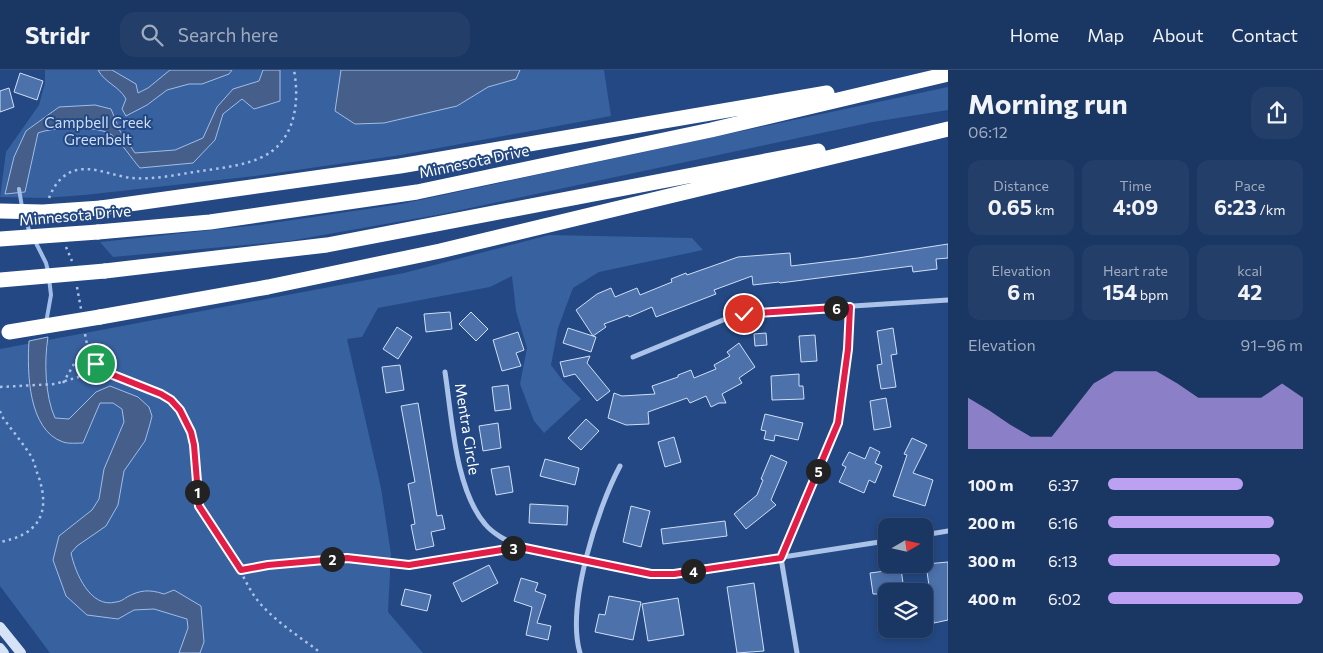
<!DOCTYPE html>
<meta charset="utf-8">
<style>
body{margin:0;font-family:Commissioner,sans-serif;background:#233e68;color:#f1f3f6;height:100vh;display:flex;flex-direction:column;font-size:19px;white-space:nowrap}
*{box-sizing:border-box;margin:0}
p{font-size:16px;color:#9fabbe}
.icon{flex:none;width:28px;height:28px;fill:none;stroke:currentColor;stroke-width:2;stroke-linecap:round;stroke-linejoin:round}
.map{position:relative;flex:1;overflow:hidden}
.details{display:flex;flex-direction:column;background:#1a3662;width:375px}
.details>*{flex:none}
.needle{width:32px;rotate:81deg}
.controls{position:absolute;left:878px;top:448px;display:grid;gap:10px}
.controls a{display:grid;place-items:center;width:55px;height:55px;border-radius:10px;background:#1a3662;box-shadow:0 2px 8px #0003,0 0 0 1px #385077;font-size:25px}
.pin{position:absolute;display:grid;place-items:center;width:42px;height:42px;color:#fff;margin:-21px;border:2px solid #fff;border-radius:50%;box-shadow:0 1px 5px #0007}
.km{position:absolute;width:25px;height:25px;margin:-12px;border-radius:50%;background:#222;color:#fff;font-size:14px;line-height:25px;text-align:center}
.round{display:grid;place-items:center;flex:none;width:52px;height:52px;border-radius:15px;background:#233e68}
.overview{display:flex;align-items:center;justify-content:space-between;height:85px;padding:0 20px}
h1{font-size:28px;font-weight:700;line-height:38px}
.metrics{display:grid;grid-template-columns:repeat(3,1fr);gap:8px;height:85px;padding:5px 20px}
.metrics div{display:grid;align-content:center;border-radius:12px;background:#233e68;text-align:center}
.metrics b{font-size:21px;font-weight:700}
.metrics small{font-size:14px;font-weight:400}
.metrics p{font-size:14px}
.chart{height:140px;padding:10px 20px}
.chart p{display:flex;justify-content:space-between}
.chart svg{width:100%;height:90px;margin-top:5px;fill:#bca0f2;opacity:.7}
ul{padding:0 20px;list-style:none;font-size:16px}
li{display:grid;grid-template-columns:80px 60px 1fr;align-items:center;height:38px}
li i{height:12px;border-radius:6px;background:#bca0f2}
header{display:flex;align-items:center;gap:30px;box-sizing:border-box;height:70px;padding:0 25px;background:#1a3662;border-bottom:1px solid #385077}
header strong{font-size:24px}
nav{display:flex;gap:28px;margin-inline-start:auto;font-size:18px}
.search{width:350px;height:45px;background:#233e68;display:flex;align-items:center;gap:12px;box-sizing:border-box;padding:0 18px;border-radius:15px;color:#9fabbe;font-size:19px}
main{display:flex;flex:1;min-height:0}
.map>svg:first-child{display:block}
.green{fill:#3861a0}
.water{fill:#455f8a;stroke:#a0bde9}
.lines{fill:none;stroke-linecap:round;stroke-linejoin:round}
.stream{stroke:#a0bde9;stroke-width:4}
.building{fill:#4c71ab;stroke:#cfdff6}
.path{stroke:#abc3e8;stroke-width:2.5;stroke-dasharray:2.5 4;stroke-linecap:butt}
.street{stroke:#abc3e8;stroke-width:5}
.secondary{stroke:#d6e2f6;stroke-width:10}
.highway{stroke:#fff;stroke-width:15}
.highway-bridge{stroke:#fff;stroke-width:15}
.route-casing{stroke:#fff;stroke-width:10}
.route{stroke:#e11d48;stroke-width:6}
.labels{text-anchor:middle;stroke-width:4;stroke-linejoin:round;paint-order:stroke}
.park-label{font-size:15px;fill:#cfdff6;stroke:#234883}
.street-label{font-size:15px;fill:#fff;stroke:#234883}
</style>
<header>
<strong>Stridr</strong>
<div class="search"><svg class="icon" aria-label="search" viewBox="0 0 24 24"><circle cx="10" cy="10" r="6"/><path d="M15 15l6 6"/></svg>Search here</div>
<nav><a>Home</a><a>Map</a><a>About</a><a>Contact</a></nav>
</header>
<main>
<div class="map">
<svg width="948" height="583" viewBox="0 0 948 583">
<rect width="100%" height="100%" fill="#234883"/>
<path class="green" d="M45,0H604L611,46L401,85L255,106L85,125L44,128L0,127L6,82L39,35L45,13Z
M948,17V40L873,52L442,144L289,171L113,187L100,172L259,155L401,134Z
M549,165L692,168L703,180L599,202L573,218L558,258L551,295L563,311L581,329L544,363L534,351L520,314L527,278L516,241L512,206L490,217L378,238L362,267L347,269L381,418L391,484L388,542L423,583H50L0,516V279L404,203Z"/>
<path class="water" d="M98,0H112L136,14L138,23L148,18L170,0H232L229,4L202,14H189L167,20L147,35L126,46L122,39L126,29C119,16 105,13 98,0Z
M263,0H280V31L254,39L242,29L223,44L215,70L193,93L140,98C131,88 122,73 112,65C98,55 53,57 38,63L25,122L5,124L14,87L26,61L59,37L95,35L111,39L120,61L135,83L175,80L203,68L217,37L233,19L259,11Z
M341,0H520L516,9L488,17L457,36L384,53L355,54L335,41Z
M48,267C44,291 45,326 55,348L69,349L96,322L110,316L138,327L149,337L152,346L150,354L145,371L124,401L118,435L106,456L77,476L71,483C75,502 90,539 116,532C120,532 124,529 127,527C140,520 149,519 164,524L174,520L201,536L204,572L200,583H179L188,558L187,549L154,539L134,540L118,549L87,545L66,526L53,490L59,466L92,440L99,429L104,399L124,352L122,339L113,333H100L83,373C77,373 68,374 63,372C28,360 27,302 29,271Z"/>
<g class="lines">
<path class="stream" d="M19,119L22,137
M24,146L30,163
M35,171L46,193L48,201
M46,253L51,225L49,208"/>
</g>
<path class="building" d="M20,3L43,11L37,30L14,22Z
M9,18L14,37L0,42V21Z
M948,174V188L936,189L937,199L913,202L912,196L780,213L779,212L753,215L752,206L714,220L716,224L656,247L652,237L629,247L628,245L604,254L606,257L593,266L576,240L597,224L611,218L615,227L637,218L640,225L672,212L671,209L686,203L687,205L738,187L790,183L791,196L858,188Z
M450,242L452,259L426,262L424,244Z
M471,242L488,259L476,271L459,254Z
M397,257L412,267L398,289L383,279Z
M568,258L596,267L591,282L563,273Z
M893,258L897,284L891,285L896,317L881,319L877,295L882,294L877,261Z
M518,262L524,280L516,283L521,296L502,301L493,270Z
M766,263L767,275L755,276L754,264Z
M815,265L817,291L801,292L799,266Z
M739,273L755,297L739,308L742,313L722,324L726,333H719L711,337L706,326L690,333L687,328L648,342L649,354L626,355L608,348L614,323L622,326L655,324L652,316L678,307V305L691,300L694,308L716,299L714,295L730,286L727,282Z
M590,286L587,293L610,321L597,331L575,304L564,307L560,292Z
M400,295L404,320L386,323L382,297Z
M799,304V316H803L804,329L772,330L771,306Z
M508,315L511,339L495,341L492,317Z
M886,328L891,357L874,360L870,331Z
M418,333L437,446L442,445L445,459L431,462L434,476L416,480L411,455L415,454L408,414L415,412L401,336Z
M765,344L803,353L798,370L775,365L774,371L764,369L766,361L761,360Z
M586,349L599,361L581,380L568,368Z
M498,353L501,378L483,381L479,356Z
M674,367L681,392L665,397L658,372Z
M912,368L927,375L913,403L933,410L925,436L893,426L907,385L904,384Z
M870,377L880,382L875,393L882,396L875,413L869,410L864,423L839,412L846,397L842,395L849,382L865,389Z
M771,385L787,392L771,430L776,435L746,459L734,444L757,425L763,410L761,409Z
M545,389L579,398L575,415L540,406Z
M509,396L513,422L496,425L491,399Z
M530,434L568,436L567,455L529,453Z
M631,436L650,441L641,477L623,472Z
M725,451L727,466L663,474L661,459Z
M948,492V550L934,553L926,494Z
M489,495L498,513L462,532L453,513Z
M901,499L904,520L886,521V542L880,543L878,524H873L870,503Z
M521,508L538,513L535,521L546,525L537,553L551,556L548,570L526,565L532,537L514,531Z
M754,513L764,581L737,583L727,517Z
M405,519L431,525L427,541L401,535Z
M609,526L641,532L633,570L595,562L599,544L605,545Z
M678,528L684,565L648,571L642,534Z"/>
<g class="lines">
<path class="path" d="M49,128C54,115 63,103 77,100C95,96 115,107 133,108C155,110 179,104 201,101C221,98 242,96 260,88C295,73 300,33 294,0
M66,177L72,191
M77,217L81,239
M85,264C94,326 152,300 179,339C201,369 191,397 197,430C201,447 216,460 225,474C237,491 244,511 255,527C272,550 299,566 321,583
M63,313L81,282L87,279
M0,317L55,314L102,300
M0,341L1,345C11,359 22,372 31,386C35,393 36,401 39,408C51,445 37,465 0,472
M242,500L268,495L347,488L393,493"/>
<path class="street" d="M633,287L723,250L744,243L948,230
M445,302C452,347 455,419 485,454C494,465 508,471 520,477L651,504H674L886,471
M924,465L948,461
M399,494L409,495L431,492L520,477
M580,583C566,536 597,439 620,396
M797,583L781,488L838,353L848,279L850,237"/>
<path class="secondary" d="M0,557L21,583
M0,578L4,583"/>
<path class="highway" d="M101,138L400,96L827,23
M98,162L210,152L417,122L711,60L948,4
M105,201L327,175L818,81
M100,247L268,217L440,181L948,59"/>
<path class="highway-bridge" d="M0,141L43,142L101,138
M0,169L98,162
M0,210L105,201
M9,262L100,247"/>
</g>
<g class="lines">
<g class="route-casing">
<path id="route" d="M96,294L113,305L161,324L171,330L180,340L191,362L194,375L199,436L241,500L268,495L347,488L409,495L520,477L651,504H674L781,488L838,353L848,279L850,237L744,244"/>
</g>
<use href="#route" class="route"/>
</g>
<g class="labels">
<g class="park-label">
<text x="98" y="58">Campbell Creek<tspan x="98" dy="17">Greenbelt</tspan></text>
</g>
<g class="street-label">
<text transform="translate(474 92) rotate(-12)" y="5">Minnesota Drive</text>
<text transform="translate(75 146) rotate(-5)" y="5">Minnesota Drive</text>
<text transform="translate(467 359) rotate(81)" y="5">Mentra Circle</text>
</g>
</g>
</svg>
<div class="controls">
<a><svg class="needle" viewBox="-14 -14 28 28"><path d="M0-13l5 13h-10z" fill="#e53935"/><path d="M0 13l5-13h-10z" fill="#9fabbe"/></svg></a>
<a><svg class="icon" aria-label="layers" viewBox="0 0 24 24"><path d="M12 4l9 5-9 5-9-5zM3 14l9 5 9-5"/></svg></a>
</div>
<div class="pin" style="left:96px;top:294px;background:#1e9e55"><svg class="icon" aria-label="arrive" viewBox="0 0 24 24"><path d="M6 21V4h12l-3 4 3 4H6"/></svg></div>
<div class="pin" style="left:744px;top:244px;background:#d93025"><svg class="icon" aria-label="check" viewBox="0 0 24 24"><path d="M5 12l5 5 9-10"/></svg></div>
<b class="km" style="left:197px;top:422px">1</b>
<b class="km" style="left:332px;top:489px">2</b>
<b class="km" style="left:513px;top:478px">3</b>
<b class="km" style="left:693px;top:501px">4</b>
<b class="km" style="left:818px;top:401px">5</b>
<b class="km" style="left:836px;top:238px">6</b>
</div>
<section class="details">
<div class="overview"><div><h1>Morning run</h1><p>06:12</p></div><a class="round"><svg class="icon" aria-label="share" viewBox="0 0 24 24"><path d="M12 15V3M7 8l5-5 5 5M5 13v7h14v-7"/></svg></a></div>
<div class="metrics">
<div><p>Distance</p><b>0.65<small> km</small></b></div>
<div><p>Time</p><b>4:09</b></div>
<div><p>Pace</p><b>6:23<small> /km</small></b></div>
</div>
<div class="metrics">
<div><p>Elevation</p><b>6<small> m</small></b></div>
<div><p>Heart rate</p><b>154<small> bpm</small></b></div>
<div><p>kcal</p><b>42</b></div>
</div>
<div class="chart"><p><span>Elevation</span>91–96 m</p>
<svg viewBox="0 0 160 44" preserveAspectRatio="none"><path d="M0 44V19L10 25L20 32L30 38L40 38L50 25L60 12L70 6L80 6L90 6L100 12L110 19L120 19L130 19L140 19L150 12L160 19V44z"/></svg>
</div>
<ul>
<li><b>100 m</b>6:37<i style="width:69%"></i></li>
<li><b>200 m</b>6:16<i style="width:85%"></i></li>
<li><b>300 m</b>6:13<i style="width:88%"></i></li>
<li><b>400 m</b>6:02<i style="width:100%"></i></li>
</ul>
</section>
</main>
